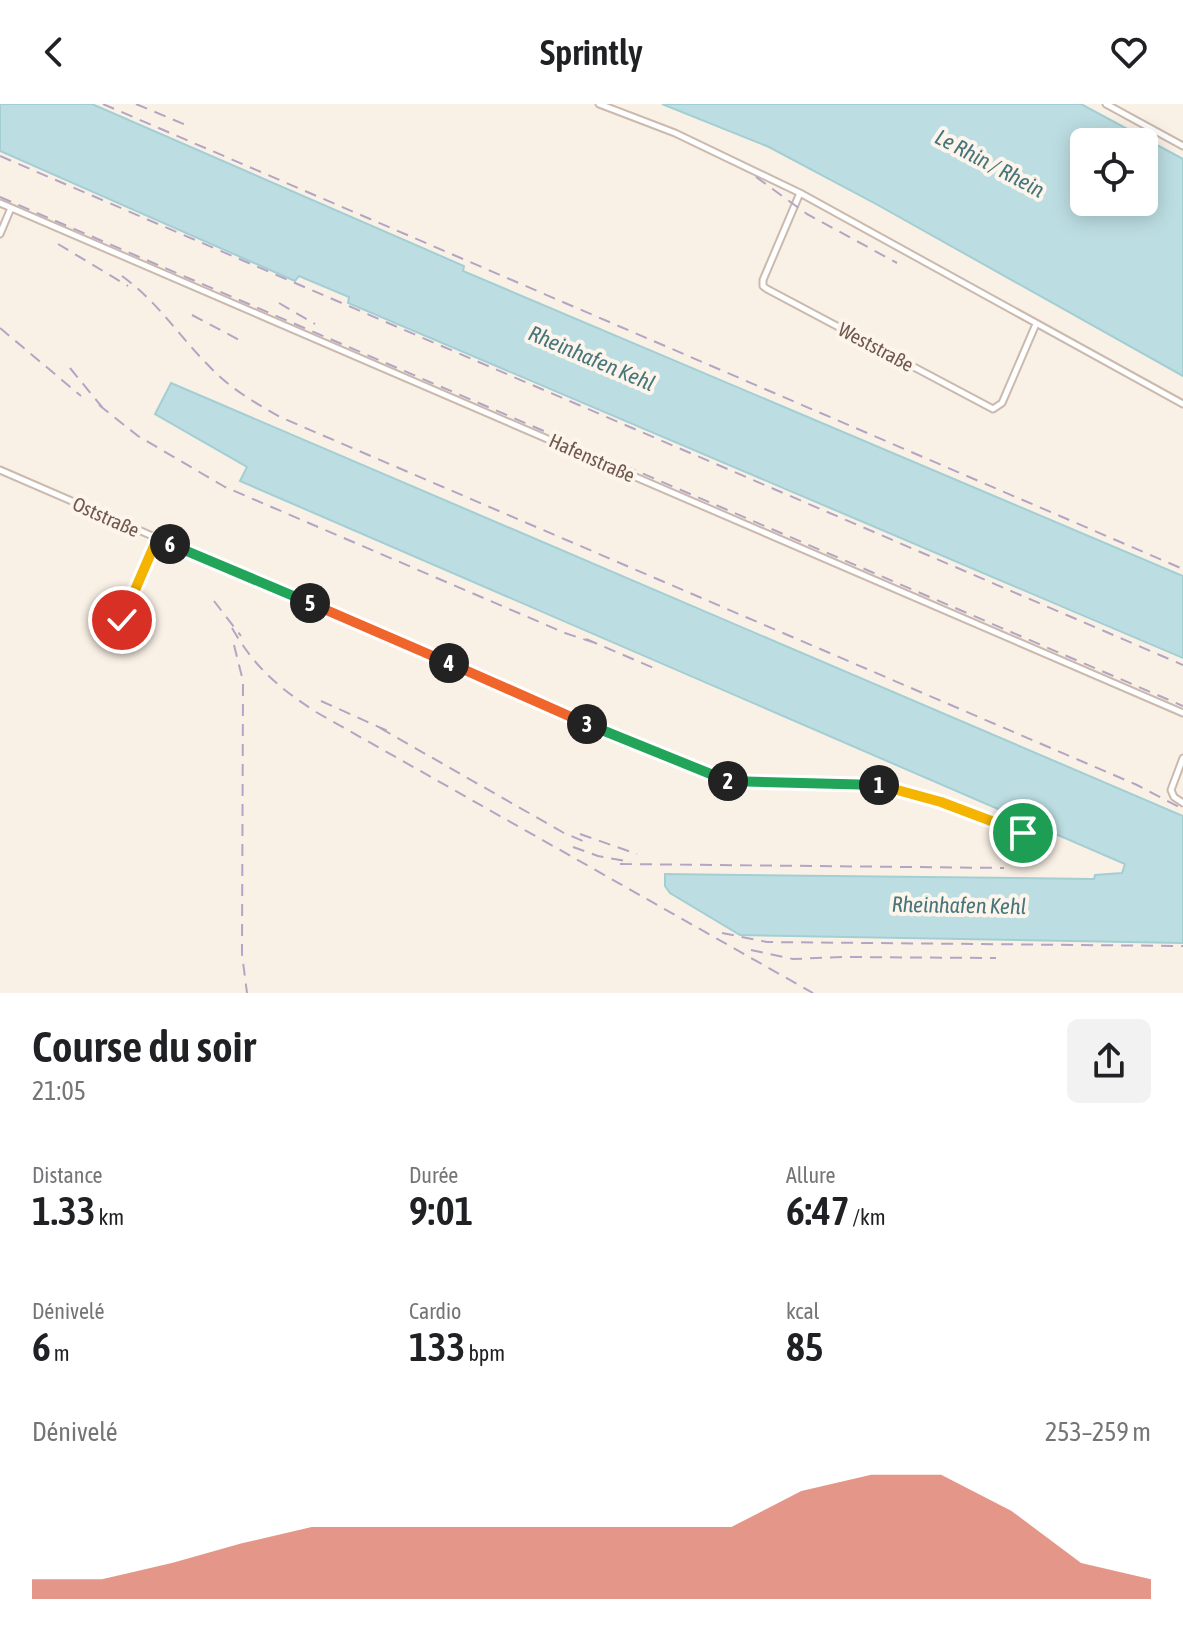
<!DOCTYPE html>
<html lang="fr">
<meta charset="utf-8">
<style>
body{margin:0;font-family:"Asap Condensed",sans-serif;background:#f2f2f2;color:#202124;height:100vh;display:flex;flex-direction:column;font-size:30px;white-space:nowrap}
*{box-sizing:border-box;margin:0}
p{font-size:26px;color:#757577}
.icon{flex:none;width:44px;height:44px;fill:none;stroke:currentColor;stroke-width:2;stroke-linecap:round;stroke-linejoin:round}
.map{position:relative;height:889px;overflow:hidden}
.details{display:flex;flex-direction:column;background:#fff;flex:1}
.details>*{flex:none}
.buttons{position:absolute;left:1070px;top:24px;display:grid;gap:16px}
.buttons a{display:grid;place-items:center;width:88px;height:88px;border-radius:12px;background:#fff;box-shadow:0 4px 20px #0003;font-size:40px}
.pin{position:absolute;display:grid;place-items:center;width:68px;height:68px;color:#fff;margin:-34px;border:4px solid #fff;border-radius:50%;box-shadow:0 2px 8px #0007}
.km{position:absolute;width:40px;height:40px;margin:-20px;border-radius:50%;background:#222;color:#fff;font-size:22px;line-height:40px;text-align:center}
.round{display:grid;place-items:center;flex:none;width:84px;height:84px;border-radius:12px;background:#f2f2f2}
.overview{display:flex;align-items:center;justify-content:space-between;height:136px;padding:0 32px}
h1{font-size:44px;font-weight:600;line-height:60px}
.figures{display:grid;grid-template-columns:repeat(3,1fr);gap:12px;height:136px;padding:8px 32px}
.figures div{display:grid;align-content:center}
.figures b{font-size:40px;font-weight:600}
.figures small{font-size:22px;font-weight:400}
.figures p{font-size:22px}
.chart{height:224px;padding:16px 32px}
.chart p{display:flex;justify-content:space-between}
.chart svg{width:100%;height:144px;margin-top:8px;fill:#d96c56;opacity:.7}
header{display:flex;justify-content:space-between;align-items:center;height:104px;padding:0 32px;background:#fff;font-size:36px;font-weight:600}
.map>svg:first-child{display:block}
.water{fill:#bcdee2;stroke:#a3ced3;stroke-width:2;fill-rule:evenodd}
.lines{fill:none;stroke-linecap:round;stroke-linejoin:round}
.minor-casing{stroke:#cbb9ad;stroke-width:9}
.minor{stroke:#fff;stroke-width:5}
.rail{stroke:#b3a5c3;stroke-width:2;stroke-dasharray:12 8;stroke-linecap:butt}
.split-1-casing{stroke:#fff;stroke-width:16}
.split-2-casing{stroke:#fff;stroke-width:16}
.split-3-casing{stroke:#fff;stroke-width:16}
.split-4-casing{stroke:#fff;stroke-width:16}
.split-5-casing{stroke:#fff;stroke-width:16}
.split-6-casing{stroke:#fff;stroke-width:16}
.split-7-casing{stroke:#fff;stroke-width:16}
.split-1{stroke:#f5b400;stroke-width:10}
.split-2{stroke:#22a559;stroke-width:10}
.split-3{stroke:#22a559;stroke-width:10}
.split-4{stroke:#f0652b;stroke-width:10}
.split-5{stroke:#f0652b;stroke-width:10}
.split-6{stroke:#22a559;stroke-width:10}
.split-7{stroke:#f5b400;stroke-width:10}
.labels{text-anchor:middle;stroke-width:8;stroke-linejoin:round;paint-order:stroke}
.street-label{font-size:20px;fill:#71584d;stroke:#fdf5ec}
.water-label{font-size:22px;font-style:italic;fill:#46767b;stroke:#fdf5ec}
</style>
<header><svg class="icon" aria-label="back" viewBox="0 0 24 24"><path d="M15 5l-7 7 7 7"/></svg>Sprintly<svg class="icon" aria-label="heart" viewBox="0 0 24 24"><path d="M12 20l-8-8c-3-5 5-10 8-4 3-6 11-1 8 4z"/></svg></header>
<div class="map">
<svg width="1183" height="889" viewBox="0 0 1183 889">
<rect width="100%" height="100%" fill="#faf1e6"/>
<path class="water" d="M0,0H92L464,162L463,167L1183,472V554L348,199L349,193L299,172L295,177L0,47Z
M662,0H1081L1183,55V272L876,100L769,43ZM1084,38H1144V98H1084Z
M171,279L1183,712V839L740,831L670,789L665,782V770L1094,775L1095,771L1122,769L1125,760L240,377L247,363L155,310Z"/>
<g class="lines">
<g class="minor-casing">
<path id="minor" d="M599,0L675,29L800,89L1183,300
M1106,0L1183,42
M800,89L763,176V182L767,185L993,305L1002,299L1036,220
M0,99L1183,609
M0,130L11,104
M0,366L568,612L722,676L739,679L886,682L941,698L1023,729
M122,516L157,435
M1183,654L1171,686L1174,693L1183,699"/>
</g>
<use href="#minor" class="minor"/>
<path class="rail" d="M103,0L1183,465
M136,0L186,21
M0,52L1183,561
M756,73L807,110L897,159
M0,93L1183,602
M58,140L128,182
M122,172C160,200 177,230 209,262C229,284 254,298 280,313L1137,681L1179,703
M279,199L315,220
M192,211L245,239
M0,224L81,292
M70,264L106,308
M99,301L138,332L225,383L565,529L595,539
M214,497L241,532
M232,524C255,564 278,583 316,608L813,889
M586,535L656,565
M234,541L243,577L242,850L247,889
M321,597L390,628
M380,624L564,729L590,740
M580,730L637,750
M573,743L598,752L631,758
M620,760L1004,764
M722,829L767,838L1183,842
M751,846L793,855L844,853L996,854"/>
</g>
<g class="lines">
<g class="split-1-casing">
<path id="split-1" d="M879,681L941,698L1023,729"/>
</g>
<g class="split-2-casing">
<path id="split-2" d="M728,677L879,681"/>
</g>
<g class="split-3-casing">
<path id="split-3" d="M587,620L728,677"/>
</g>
<g class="split-4-casing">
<path id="split-4" d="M449,559L587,620"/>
</g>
<g class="split-5-casing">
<path id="split-5" d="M310,499L449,559"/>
</g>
<g class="split-6-casing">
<path id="split-6" d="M170,440L310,499"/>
</g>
<g class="split-7-casing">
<path id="split-7" d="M122,516L157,435L170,440"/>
</g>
<use href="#split-1" class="split-1"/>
<use href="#split-2" class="split-2"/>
<use href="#split-3" class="split-3"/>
<use href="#split-4" class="split-4"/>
<use href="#split-5" class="split-5"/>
<use href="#split-6" class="split-6"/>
<use href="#split-7" class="split-7"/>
</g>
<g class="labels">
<g class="street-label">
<text transform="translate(876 243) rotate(28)" y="7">Weststraße</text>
<text transform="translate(592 354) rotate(24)" y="7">Hafenstraße</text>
<text transform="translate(106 413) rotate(24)" y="7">Oststraße</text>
</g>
<g class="water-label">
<text transform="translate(990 59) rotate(28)" y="8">Le Rhin / Rhein</text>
<text transform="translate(592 254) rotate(23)" y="8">Rheinhafen Kehl</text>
<text transform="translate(959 801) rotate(1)" y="8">Rheinhafen Kehl</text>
</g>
</g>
</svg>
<div class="buttons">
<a><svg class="icon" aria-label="locate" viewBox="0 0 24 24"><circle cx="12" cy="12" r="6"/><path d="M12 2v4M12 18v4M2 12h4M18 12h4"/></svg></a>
</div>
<div class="pin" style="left:1023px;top:729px;background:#1e9e55"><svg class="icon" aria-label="arrive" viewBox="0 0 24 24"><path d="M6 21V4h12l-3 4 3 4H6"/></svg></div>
<div class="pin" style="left:122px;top:516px;background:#d93025"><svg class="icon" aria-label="check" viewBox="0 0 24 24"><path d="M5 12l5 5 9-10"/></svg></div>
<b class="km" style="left:879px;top:681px">1</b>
<b class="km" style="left:728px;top:677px">2</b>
<b class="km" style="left:587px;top:620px">3</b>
<b class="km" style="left:449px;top:559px">4</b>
<b class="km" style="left:310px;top:499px">5</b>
<b class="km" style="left:170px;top:440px">6</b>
</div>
<section class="details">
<div class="overview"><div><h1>Course du soir</h1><p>21:05</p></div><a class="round"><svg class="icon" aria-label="share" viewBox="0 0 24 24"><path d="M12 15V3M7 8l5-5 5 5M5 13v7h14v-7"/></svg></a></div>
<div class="figures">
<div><p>Distance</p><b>1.33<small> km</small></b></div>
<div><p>Durée</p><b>9:01</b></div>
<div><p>Allure</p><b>6:47<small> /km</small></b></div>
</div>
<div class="figures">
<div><p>Dénivelé</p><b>6<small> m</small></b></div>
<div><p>Cardio</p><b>133<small> bpm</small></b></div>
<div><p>kcal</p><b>85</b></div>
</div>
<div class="chart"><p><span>Dénivelé</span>253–259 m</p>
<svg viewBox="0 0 160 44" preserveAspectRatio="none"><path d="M0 44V38L10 38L20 33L30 27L40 22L50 22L60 22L70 22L80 22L90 22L100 22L110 11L120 6L130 6L140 17L150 33L160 38V44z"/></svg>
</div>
</section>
